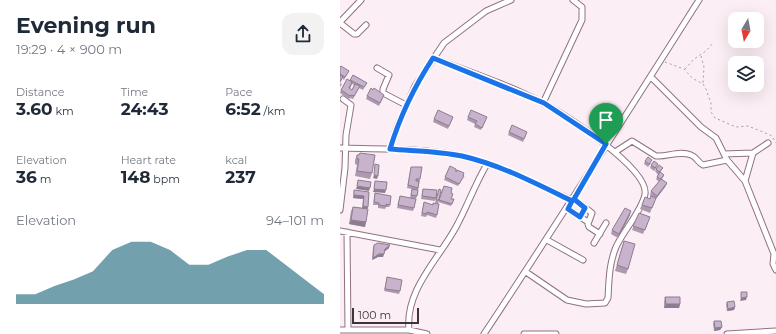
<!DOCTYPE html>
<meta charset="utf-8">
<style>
body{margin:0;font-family:Montserrat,sans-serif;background:#f2f2f3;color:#1f2937;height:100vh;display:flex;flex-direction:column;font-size:15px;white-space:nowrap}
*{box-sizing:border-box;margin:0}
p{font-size:13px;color:#747a83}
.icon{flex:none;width:22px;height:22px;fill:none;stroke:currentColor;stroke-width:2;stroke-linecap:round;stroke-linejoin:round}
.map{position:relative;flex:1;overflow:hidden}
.drawer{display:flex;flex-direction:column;background:#fff;width:340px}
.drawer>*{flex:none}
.needle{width:26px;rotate:190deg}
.controls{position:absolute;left:388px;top:12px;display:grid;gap:8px}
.controls a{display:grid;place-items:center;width:36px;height:36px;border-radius:8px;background:#fff;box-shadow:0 4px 16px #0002;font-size:20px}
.scale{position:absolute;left:12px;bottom:10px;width:67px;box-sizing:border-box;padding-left:4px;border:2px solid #3f3238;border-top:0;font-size:11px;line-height:14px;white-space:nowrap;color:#3f3238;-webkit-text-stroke:3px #fceef5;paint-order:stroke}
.pin{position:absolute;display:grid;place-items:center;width:34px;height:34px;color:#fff;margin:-41px -17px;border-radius:50% 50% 50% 0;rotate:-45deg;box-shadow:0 0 4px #0007}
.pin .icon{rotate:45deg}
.round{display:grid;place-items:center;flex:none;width:42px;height:42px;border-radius:12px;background:#f2f2f3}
.head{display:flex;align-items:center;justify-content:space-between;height:68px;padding:0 16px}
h1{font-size:22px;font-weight:700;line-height:30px}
.stats{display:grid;grid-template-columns:repeat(3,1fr);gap:6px;height:68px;padding:4px 16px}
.stats div{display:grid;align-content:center}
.stats b{font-size:17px;font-weight:700}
.stats small{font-size:11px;font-weight:400}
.stats p{font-size:11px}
.chart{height:112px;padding:8px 16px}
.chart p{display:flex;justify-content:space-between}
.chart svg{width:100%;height:72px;margin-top:4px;fill:#37798b;opacity:.7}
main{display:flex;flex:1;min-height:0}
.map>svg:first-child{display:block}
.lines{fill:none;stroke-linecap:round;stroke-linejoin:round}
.minor-casing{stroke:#907180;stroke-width:7}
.path{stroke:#a79aa0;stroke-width:1;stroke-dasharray:2 3;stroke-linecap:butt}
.minor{stroke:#fff;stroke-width:5}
.wall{fill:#ac99af;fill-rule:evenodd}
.shaded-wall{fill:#8c7d8f}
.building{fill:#c8b2cc;stroke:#8c7d8f}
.route-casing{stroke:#fff;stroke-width:8}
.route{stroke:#1a73e8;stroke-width:5}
</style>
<main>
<section class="drawer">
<div class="head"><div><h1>Evening run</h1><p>19:29 · 4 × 900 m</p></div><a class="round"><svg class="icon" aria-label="share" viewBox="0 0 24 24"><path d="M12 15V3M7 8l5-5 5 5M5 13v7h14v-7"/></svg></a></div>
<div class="stats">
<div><p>Distance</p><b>3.60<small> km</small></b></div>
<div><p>Time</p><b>24:43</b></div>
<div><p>Pace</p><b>6:52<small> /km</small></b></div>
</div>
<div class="stats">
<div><p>Elevation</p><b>36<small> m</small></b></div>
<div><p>Heart rate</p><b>148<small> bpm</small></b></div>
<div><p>kcal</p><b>237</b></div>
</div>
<div class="chart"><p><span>Elevation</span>94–101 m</p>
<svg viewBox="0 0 160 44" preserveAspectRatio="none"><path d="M0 44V38L10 38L20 33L30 29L40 24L50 11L60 6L70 6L80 11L90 20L100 20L110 15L120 11L130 11L140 20L150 29L160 38V44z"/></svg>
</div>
</section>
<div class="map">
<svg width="436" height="334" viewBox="0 0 436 334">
<rect width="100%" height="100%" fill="#fceef5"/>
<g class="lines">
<g class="minor-casing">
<path id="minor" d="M0,22L21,0
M0,23L14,34H17L26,25
M93,58C130,72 169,85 205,104C226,115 309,169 305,194C303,209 282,233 276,247C269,264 269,280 268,298L265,303L246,304L227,300L186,272
M37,68L49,75L43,89V93L66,105
M311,77L361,127L376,138L387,160L405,181L434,254L433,264L436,270
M203,103L242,20V7L233,0
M0,148C40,149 83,148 122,156C160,165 197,184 233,201
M50,149L57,127L75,86L104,43L146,11L171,0
M275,152L292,141L316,156C328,157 339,150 351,155C357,157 358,163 363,165L387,160
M384,154L413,153
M405,181L413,153L428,143
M234,199L252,213L248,224L249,227L260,234
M228,209L248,222
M0,210L5,168L6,135L11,105L3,99
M0,231L100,250
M7,232L8,330
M207,240L243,260
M254,243L266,223
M0,330H69L87,334
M69,330C65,290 98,260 116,227C127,207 135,184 147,164
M144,334C217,224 288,112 359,0
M184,334H216
M387,334L436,331"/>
</g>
<path class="path" d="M361,56L364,67L363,83
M325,62L344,69L352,78L363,84L366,89L371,103V112L375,118L396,127L408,126L423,132L432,136L436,143
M345,69L354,59L366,51L373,43"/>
<use href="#minor" class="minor"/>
</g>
<path class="wall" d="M0,67L9,71L4,80L2,78L0,83L2,84L0,87Z
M13,75L27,83L23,90L19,88L13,99L10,98L9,99L0,93L1,90L10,81ZM12,84L14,85L12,90L10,89Z
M44,95L39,106L26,99L27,96Z
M113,117L108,129L93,122L94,119Z
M128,117H147L141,130L134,127L135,124L127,120Z
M169,132L186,135L183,142L168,135Z
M20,153L32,173L30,179L15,176L17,165L15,164V160L17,155H19Z
M305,161L311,163L308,167L304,164Z
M311,165L317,167L314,171L310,168Z
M110,166L116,172L123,175V178L118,186L104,180Z
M71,167L80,179L77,196L76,199L74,198V208L73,211L57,208L60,196L70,198L72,189L67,188Z
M323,168L320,173L324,175L322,179L327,183L325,187L315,200L310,213L300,209L305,197L310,199L311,197L310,195L311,191L319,182L316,179L318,175L315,171L316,169Z
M104,186L111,193V199H114L111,206L98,202Z
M83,189L96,198L95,201L81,199Z
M99,189V200L98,203H95Z
M14,190L29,192L25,227L9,224L11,211L13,207L22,208L23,199L13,198Z
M35,193L50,205L49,207H46L45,209L38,208V205H33Z
M84,202L97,215L96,218L87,215L86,217L81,216Z
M299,213L310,217L303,234L292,230Z
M290,215L278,238L271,234L272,230Z
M284,241L288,269L286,274L275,271Z
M34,245L49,248L44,252L43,257H38L32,260L33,248Z
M47,277L60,291L59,294L44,291Z
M325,297L340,304L339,308H324V302Z
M387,302L395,307L394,310L387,311L386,305Z
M374,321L382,327L380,330L374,331L373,324Z"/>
<path class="shaded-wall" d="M34,175L38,176L37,179L33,178Z
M327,183L325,187L315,200L317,196Z
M17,186L30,188L29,191L16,189Z
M34,189L46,190L45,193L33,192Z
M14,195L24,196L23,199L13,198Z
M23,206L28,207L27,210L22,209Z
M291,211L290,215L278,238L279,234Z
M11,220L26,222L25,227L9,224Z
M50,245L49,248L44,252L45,249Z
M39,254H44L43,257H38L32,260L33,258Z
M407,297L406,300L400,301L401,298Z
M326,304H340L339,308H324Z
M395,307L394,310L387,311L388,309Z
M382,327L380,330L374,331L375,328Z"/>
<path class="building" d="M1,66L9,71L5,77L0,74V67Z
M0,75L3,77L0,82Z
M13,75L27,83L24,87L10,80Z
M7,79L12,82L9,88L12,90L15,84L20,86L14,96L11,95L10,96L1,90Z
M31,88L33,90L34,88L44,95L40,103L27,96Z
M98,110L113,117L109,126L94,119Z
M131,110L147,117L142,128L135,124L137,121L128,117Z
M172,125L187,132L184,139L169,132Z
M20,153L35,155L32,173L17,171L19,159H17V155H19Z
M308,157L312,160L309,164L305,161Z
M314,161L318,164L315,168L311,165Z
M35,164L39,165L38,176L34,175Z
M319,165L323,168L319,172L316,169Z
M110,166L116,169V172L117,170L124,173L123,175L124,176L119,184L105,177Z
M71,167H82L80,179H76V181H79L78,188L68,185Z
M320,172L324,175L321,179L317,177Z
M321,179L327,183L317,196L311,191Z
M18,180L31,182L30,188L17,186Z
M35,181L47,182L46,190L34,189Z
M104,186L112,188L111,193L113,194L111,199H114L112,204L99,200Z
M72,189L78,190L77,196L71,195Z
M83,189L97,190L96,198L82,196Z
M99,189L101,190L99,200H96Z
M14,190L29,192L28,207L23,206L24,196L14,195Z
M35,193L51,196L50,205L46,204V206L39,205V203L34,202Z
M60,196L76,199L74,208L58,205Z
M311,196L316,198L312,208L302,205L305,197L310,199Z
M84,202L93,205V203L99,204L97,215L87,212V214L82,213Z
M13,207L28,209L26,222L11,220Z
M285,208L291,211L279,234L272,230Z
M299,213L310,217L305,230L293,226Z
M284,241L295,244L288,269L277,265Z
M38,243L50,245L45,249L44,254H39L33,258L34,245Z
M47,277L62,280L60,291L45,289Z
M401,292H407V297L401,298Z
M325,297H340V304H326Z
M394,301L395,307L388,309L387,302Z
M374,321H381L382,327L375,328Z"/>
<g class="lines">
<g class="route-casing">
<path id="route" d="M93,58L204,103L266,144L234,199L245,208L240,217L228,209L232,201C197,184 161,165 122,156C99,151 74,151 50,149C60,116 74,87 93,58Z"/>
</g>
<use href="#route" class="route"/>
</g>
</svg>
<div class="controls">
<a><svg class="needle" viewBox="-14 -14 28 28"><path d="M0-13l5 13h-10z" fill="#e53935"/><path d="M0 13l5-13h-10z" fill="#747a83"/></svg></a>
<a><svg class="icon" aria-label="layers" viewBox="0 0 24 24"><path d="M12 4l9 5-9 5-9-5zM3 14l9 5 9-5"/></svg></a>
</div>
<div class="scale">100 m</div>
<div class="pin" style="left:266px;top:144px;background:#1e9e55"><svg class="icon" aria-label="arrive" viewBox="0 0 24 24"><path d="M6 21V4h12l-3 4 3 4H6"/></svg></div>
</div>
</main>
